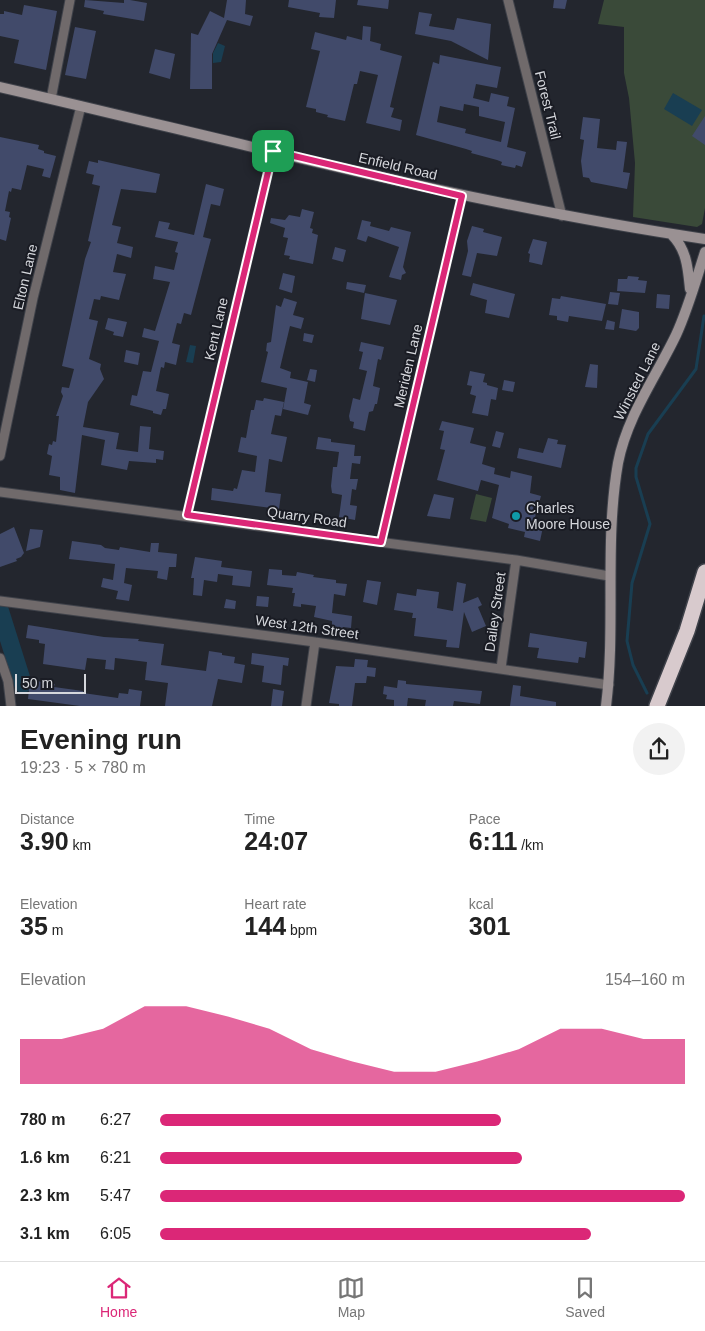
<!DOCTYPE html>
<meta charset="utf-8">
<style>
body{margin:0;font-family:Arial,sans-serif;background:#f2f2f2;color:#222;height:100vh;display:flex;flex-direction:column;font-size:19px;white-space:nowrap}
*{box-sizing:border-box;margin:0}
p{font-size:16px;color:#767676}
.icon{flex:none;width:28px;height:28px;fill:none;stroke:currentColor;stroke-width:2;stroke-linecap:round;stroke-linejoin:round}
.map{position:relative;height:706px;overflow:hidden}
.panel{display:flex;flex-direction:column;background:#fff;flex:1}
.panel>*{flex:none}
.scale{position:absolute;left:15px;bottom:12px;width:71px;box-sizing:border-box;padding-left:5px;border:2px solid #d5d7dc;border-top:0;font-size:14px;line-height:18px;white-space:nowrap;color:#d5d7dc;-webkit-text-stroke:4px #1a1c24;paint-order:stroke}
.pin{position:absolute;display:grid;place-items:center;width:42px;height:42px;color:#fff;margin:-21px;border-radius:10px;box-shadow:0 2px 8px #0006}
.round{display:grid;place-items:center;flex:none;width:52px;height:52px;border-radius:26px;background:#f2f2f2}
.summary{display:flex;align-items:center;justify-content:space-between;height:85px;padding:0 20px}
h1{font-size:28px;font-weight:800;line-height:38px}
.figures{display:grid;grid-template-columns:repeat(3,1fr);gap:8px;height:85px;padding:5px 20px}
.figures div{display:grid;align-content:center}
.figures b{font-size:25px;font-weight:800}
.figures small{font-size:14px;font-weight:400}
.figures p{font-size:14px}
.chart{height:140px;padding:10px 20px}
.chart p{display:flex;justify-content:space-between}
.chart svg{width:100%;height:90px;margin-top:5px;fill:#db2777;opacity:.7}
ul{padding:0 20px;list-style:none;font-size:16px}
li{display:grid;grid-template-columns:80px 60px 1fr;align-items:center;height:38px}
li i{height:12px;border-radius:6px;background:#db2777}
.tabs{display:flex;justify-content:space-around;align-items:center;height:70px;border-top:1px solid #e0e0e0;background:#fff;font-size:14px;color:#767676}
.tabs a{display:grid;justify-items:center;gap:2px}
.tabs .on{color:#db2777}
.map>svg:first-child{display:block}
.green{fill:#3a4a39}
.water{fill:#193e52}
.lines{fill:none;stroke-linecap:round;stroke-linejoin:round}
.stream{stroke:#193e52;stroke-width:3}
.river{stroke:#193e52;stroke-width:18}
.building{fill:#414a6a;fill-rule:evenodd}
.street-casing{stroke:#3f424a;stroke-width:11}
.secondary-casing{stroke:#3f424a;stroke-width:12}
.highway-casing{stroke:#3f424a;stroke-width:18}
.street{stroke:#706a6b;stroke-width:9}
.secondary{stroke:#9a9193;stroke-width:10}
.highway{stroke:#d8cacd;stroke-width:15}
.route-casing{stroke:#fff;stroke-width:10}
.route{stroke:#db2777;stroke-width:6}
.culture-dot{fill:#0f9aa8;stroke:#1a1c24;stroke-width:2}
.labels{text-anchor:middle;stroke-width:4;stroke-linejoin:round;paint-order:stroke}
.street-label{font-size:14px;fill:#d5d7dc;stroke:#1a1c24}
.poi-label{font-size:14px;fill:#d5d7dc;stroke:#1a1c24;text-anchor:start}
</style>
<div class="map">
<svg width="705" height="706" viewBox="0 0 705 706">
<rect width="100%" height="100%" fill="#23262e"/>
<path class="green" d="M604,0H705V208L702,224L697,227L633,217L635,163L629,98L624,73V27L598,24Z
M476,494L492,498L486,522L470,519Z"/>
<path class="water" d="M218,43L225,46L221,62L213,63V53Z
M673,93L702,110L692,126L664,109Z
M190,345L196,346L193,363L186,362Z"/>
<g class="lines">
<path class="stream" d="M647,693L633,665L627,641L632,583L650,524L636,477V468L648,434L696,369L704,316"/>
<path class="river" d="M0,611L23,684"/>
</g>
<path class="building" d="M85,0L124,3V0H130L147,3L144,21L103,14L104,11L84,7Z
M227,0H246L245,14L253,16L250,26L227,20L212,54V89H190L191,33L198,35L210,11L224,18Z
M289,0H336L334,18L319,17L320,13L288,7Z
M358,0H389L388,9L357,5Z
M554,0H567L565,9L553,8Z
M24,5L57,11L46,70L14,63L19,40L0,36V14H4V11L22,15Z
M419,12L432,14L429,26L454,30L457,18L491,24L488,60L451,41L415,34Z
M363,26L371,27L370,41L381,44L380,50L402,56L390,107L394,108L391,117L402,120L400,131L366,123L378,75L360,71L357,84H354L345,121L327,117L328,115L316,112V109L306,107L320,51L311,49L315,32L346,40L347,36L362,40Z
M75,27L96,31L86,79L65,75Z
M155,49L175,54L170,79L149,73Z
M440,55L501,67L497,88L476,84L473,98L489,102L491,93L509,97L507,106L515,108L507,147L526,152L522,167L516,165L515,168L501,165L502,162L497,160L471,153L472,151L466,149L416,135L433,62L439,64ZM464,104L479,107V116L505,122L501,142L465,133L466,129L437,122L440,106L463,111Z
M705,116V145L692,136Z
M583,117L600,119L597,148L616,150L617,141L627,142L623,172L630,173L627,189L591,182L589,178L583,177L581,161L584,140L580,139Z
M0,137L39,145L38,149L44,151V153L56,156L50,178L42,176L44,169L27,165L21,190L12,188L11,192L9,191L5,211L10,212L9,217L11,218L6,241L0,239Z
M98,160L160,174L156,193L121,189L112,225L121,227L117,243L133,247L131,258L117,254L113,272L126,274L119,300L101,296L100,300L94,299L89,319L98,321L89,359L101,364L100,369L104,379L88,402L83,427L119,433L116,449L138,452L140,426L151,427L149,449L164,451L163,460L156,459V463L129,461L127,470L101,465L105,440L82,435L75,493L60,490V477L49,475L52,456L47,454L49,444L52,445L53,441L56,442L59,416H56L63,396L61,392L62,387L69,388L74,369L62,366L85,259L91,242L88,241L100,186L92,184L94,175L86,173L89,161L98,163Z
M206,184L224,189L220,206L211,204L203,237L211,239L191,315L184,313L181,324L177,323L172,343L180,345L176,365L165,362L164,368L161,367L156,391L169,394L166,409H163L161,415L153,413V411L130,405L132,395L137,396L143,371L151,372L159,341L142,337L144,328L155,331L170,282L153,279L155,266L174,270L178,253L175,252L178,242L155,237L159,221L170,223L168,229L194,235Z
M302,209L314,212L310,228L313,229L312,233L318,235L313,264L289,259L290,256L284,255L288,238L283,237L285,228L270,223L271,218L285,220L289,215L300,217Z
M362,220L371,222L370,226L389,231L391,227L411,232L403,267L406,273L402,275L401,280L389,277L399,247L368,236L366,242L357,239Z
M472,226L484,229L483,232L502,237L497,256L477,253L471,277L462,275L468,251L467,241Z
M533,239L547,242L542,265L529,262L530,254L528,253Z
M335,247L346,250L343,262L332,259Z
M283,273L295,276L292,293L279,289Z
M628,276L639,277L638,280L647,281L645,293L617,291L618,279H627Z
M347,282L366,285L364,293L346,289Z
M473,283L515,294L509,318L485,313L487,300L470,295Z
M610,292L620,293L618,305L608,304Z
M365,293L397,300L390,325L361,319Z
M657,294L670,295L669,309L656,308Z
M561,296L606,304L602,321L569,316L568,322L557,320V316L549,315L552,298L560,299Z
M284,298L297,302L293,315L304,318L301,329L290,326L280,368L291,372L290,378L308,382L304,403L311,405L308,415L283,409L287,388L261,382L268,352L266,351L267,343L271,342L276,305L281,307Z
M622,309L639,312V328L636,331L619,328Z
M108,318L127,322L123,337L113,335L114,332L105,329Z
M607,320L615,322L614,330L605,329Z
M304,333L314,335L312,343L303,341Z
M361,342L384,347L381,360L378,359L373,386L380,388L377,404H375L373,411L369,412L365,431L353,428L354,422L350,421L349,416L353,398L360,400L367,371L359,369L363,352L359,351Z
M126,350L140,353L138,365L124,362Z
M590,364L598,365L597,388L585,387Z
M310,369L317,370L315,382L307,380Z
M470,371L485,374L483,382L487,383V385L498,388L496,400L491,399L488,416L472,413L476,396L470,394L472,386L467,385Z
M504,380L515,382L513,392L502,390Z
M264,398L284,402L281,416L275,415L271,434L287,437L282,462L269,459L265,492L281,494L279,509L211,500L212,488L233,491L234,488L237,489L242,470L255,472L257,456L238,452L241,437L246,438L251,410H254L256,400L263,401Z
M442,421L474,428L470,443L486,447L482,464L495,468L494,474L510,478L511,471L532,476L530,493L541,496L533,524L543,527L540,541L524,537L525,532L508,528L509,524L492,518L499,485L481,480L478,491L437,480L445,450L440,449L444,431L439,430Z
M496,431L504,433L500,448L492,446Z
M318,437L331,439V442L355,445L354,456H361L360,464L352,463L350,479H358L356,490L352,489L350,505L357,506L355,520L339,517L342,495L332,493L331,486L333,467H337L339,452L316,449Z
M548,438L558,440L557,444L566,445L561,468L517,458L519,448L543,453Z
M434,494L454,498L450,519L427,516Z
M14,527L24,553L21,557L16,559L17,561L0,567V534Z
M30,529L43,530L40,547L26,551Z
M72,541L101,545L105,548L119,550L120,547L150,552L151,543H159L158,552L177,554L176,567H169L167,580L157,578L158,571L126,568L124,583L132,585L129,601L116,599L118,591L101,587L103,578L113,580L115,564L69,559Z
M195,557L222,561L221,567L252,571L250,587L232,585L233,576L218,574L217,582L204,580L202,596L193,595L194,578H191Z
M269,569L282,570V575L296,576L297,572L314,575L313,577L336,580V583L347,584L345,596L334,594L332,613L352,616L351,628L343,627L342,633L332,632V621L314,617L316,606L301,604V607L293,606L295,593H292L293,588L267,585Z
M367,580L381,582L377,605L363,602Z
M457,582L466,584L463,603L478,597L482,605L478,607L486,626L472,632L464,612L459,648L446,647L447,640L414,636L416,618H412L413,613L394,610L397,593L416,596L417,589L439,592L437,608L453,611Z
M257,596L269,597L268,607L256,606Z
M226,599L236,601L235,609L224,608Z
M28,625L104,637L139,639L138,641L164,644L161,665L206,671L209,651L222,653V655L235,657L234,663L245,665L242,683L218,679L212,706H165L168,683L145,680L147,662L115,658L114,670L105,669L106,660L87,658L85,670L43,664L45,644L39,643V640L26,638Z
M530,633L587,642L585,658L579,657L578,663L537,658L539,648L528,647Z
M252,653L289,658L288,666L283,665L281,685L262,682L264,666L251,664Z
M355,659L368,660L367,667L376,668L375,677L367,676L366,683H355L352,706H339V704L329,703L336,666L354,667Z
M30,680L55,684L54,687L83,691V693L118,698L119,693L128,694L129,689L142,691L140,706H80L28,699Z
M398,680L406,681V684L482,691L480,704L454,701L453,706H425L426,700L408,698L407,706H394V700L386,699L387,695L383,694L384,686L397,688Z
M513,685L521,686L520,696L556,702V706H510Z
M273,689L284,691L282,706H271Z"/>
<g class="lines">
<g class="street-casing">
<path id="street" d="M508,0L562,216
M51,99L70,0
M0,456L33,298L81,106
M0,492L516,560L609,576
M187,515L273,151
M381,542L462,196
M0,601L315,642L609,685
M0,658L8,681L11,706
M501,668L516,560
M306,706L315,642"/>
</g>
<g class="secondary-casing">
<path id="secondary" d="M0,87C234,141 467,204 705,239
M672,235C687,250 688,269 690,289
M606,706C616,626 604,543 618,463C627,416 656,377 676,335C688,309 696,280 705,252"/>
</g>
<g class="highway-casing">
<path id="highway" d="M657,706L687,631L705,572"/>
</g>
<use href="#street" class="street"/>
<use href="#secondary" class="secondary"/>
<use href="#highway" class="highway"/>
</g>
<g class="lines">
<g class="route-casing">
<path id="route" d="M273,151L462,196L381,542L187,515Z"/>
</g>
<use href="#route" class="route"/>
</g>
<circle class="culture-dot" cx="516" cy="516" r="5"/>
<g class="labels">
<g class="street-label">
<text transform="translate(548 105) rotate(76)" y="5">Forest Trail</text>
<text transform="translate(398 166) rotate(13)" y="5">Enfield Road</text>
<text transform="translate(25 277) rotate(-77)" y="5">Elton Lane</text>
<text transform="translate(216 329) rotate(-77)" y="5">Kent Lane</text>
<text transform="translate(408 366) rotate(-77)" y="5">Meriden Lane</text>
<text transform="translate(637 381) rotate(-63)" y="5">Winsted Lane</text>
<text transform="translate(307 517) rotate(8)" y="5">Quarry Road</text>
<text transform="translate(495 612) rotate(-82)" y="5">Dailey Street</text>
<text transform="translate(307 627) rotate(8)" y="5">West 12th Street</text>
</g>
<g class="poi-label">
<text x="526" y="513">Charles<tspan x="526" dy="16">Moore House</tspan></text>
</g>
</g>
</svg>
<div class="scale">50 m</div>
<div class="pin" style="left:273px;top:151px;background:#1e9e55"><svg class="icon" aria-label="arrive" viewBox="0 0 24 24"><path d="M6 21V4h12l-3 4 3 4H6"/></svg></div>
</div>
<section class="panel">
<div class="summary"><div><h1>Evening run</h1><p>19:23 · 5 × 780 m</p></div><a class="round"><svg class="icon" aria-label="share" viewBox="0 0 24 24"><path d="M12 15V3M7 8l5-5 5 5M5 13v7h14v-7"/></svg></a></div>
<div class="figures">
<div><p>Distance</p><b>3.90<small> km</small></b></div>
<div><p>Time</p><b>24:07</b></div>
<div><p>Pace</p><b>6:11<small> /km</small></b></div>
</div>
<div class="figures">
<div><p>Elevation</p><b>35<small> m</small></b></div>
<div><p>Heart rate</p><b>144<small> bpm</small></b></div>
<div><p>kcal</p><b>301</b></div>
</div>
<div class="chart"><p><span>Elevation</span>154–160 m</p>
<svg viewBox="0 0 160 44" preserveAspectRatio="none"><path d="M0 44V22L10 22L20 17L30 6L40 6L50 11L60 17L70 27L80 33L90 38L100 38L110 33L120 27L130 17L140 17L150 22L160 22V44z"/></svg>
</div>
<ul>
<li><b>780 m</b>6:27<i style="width:65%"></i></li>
<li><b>1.6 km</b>6:21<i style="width:69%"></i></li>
<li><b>2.3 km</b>5:47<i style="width:100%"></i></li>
<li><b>3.1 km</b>6:05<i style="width:82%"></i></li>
</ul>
</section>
<nav class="tabs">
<a class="on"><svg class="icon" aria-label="home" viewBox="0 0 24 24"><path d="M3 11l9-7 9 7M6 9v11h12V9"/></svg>Home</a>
<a><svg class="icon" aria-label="map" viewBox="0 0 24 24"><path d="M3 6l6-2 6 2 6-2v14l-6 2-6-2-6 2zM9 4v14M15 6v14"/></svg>Map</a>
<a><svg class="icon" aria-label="saved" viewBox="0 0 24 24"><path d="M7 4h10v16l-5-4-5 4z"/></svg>Saved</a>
</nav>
